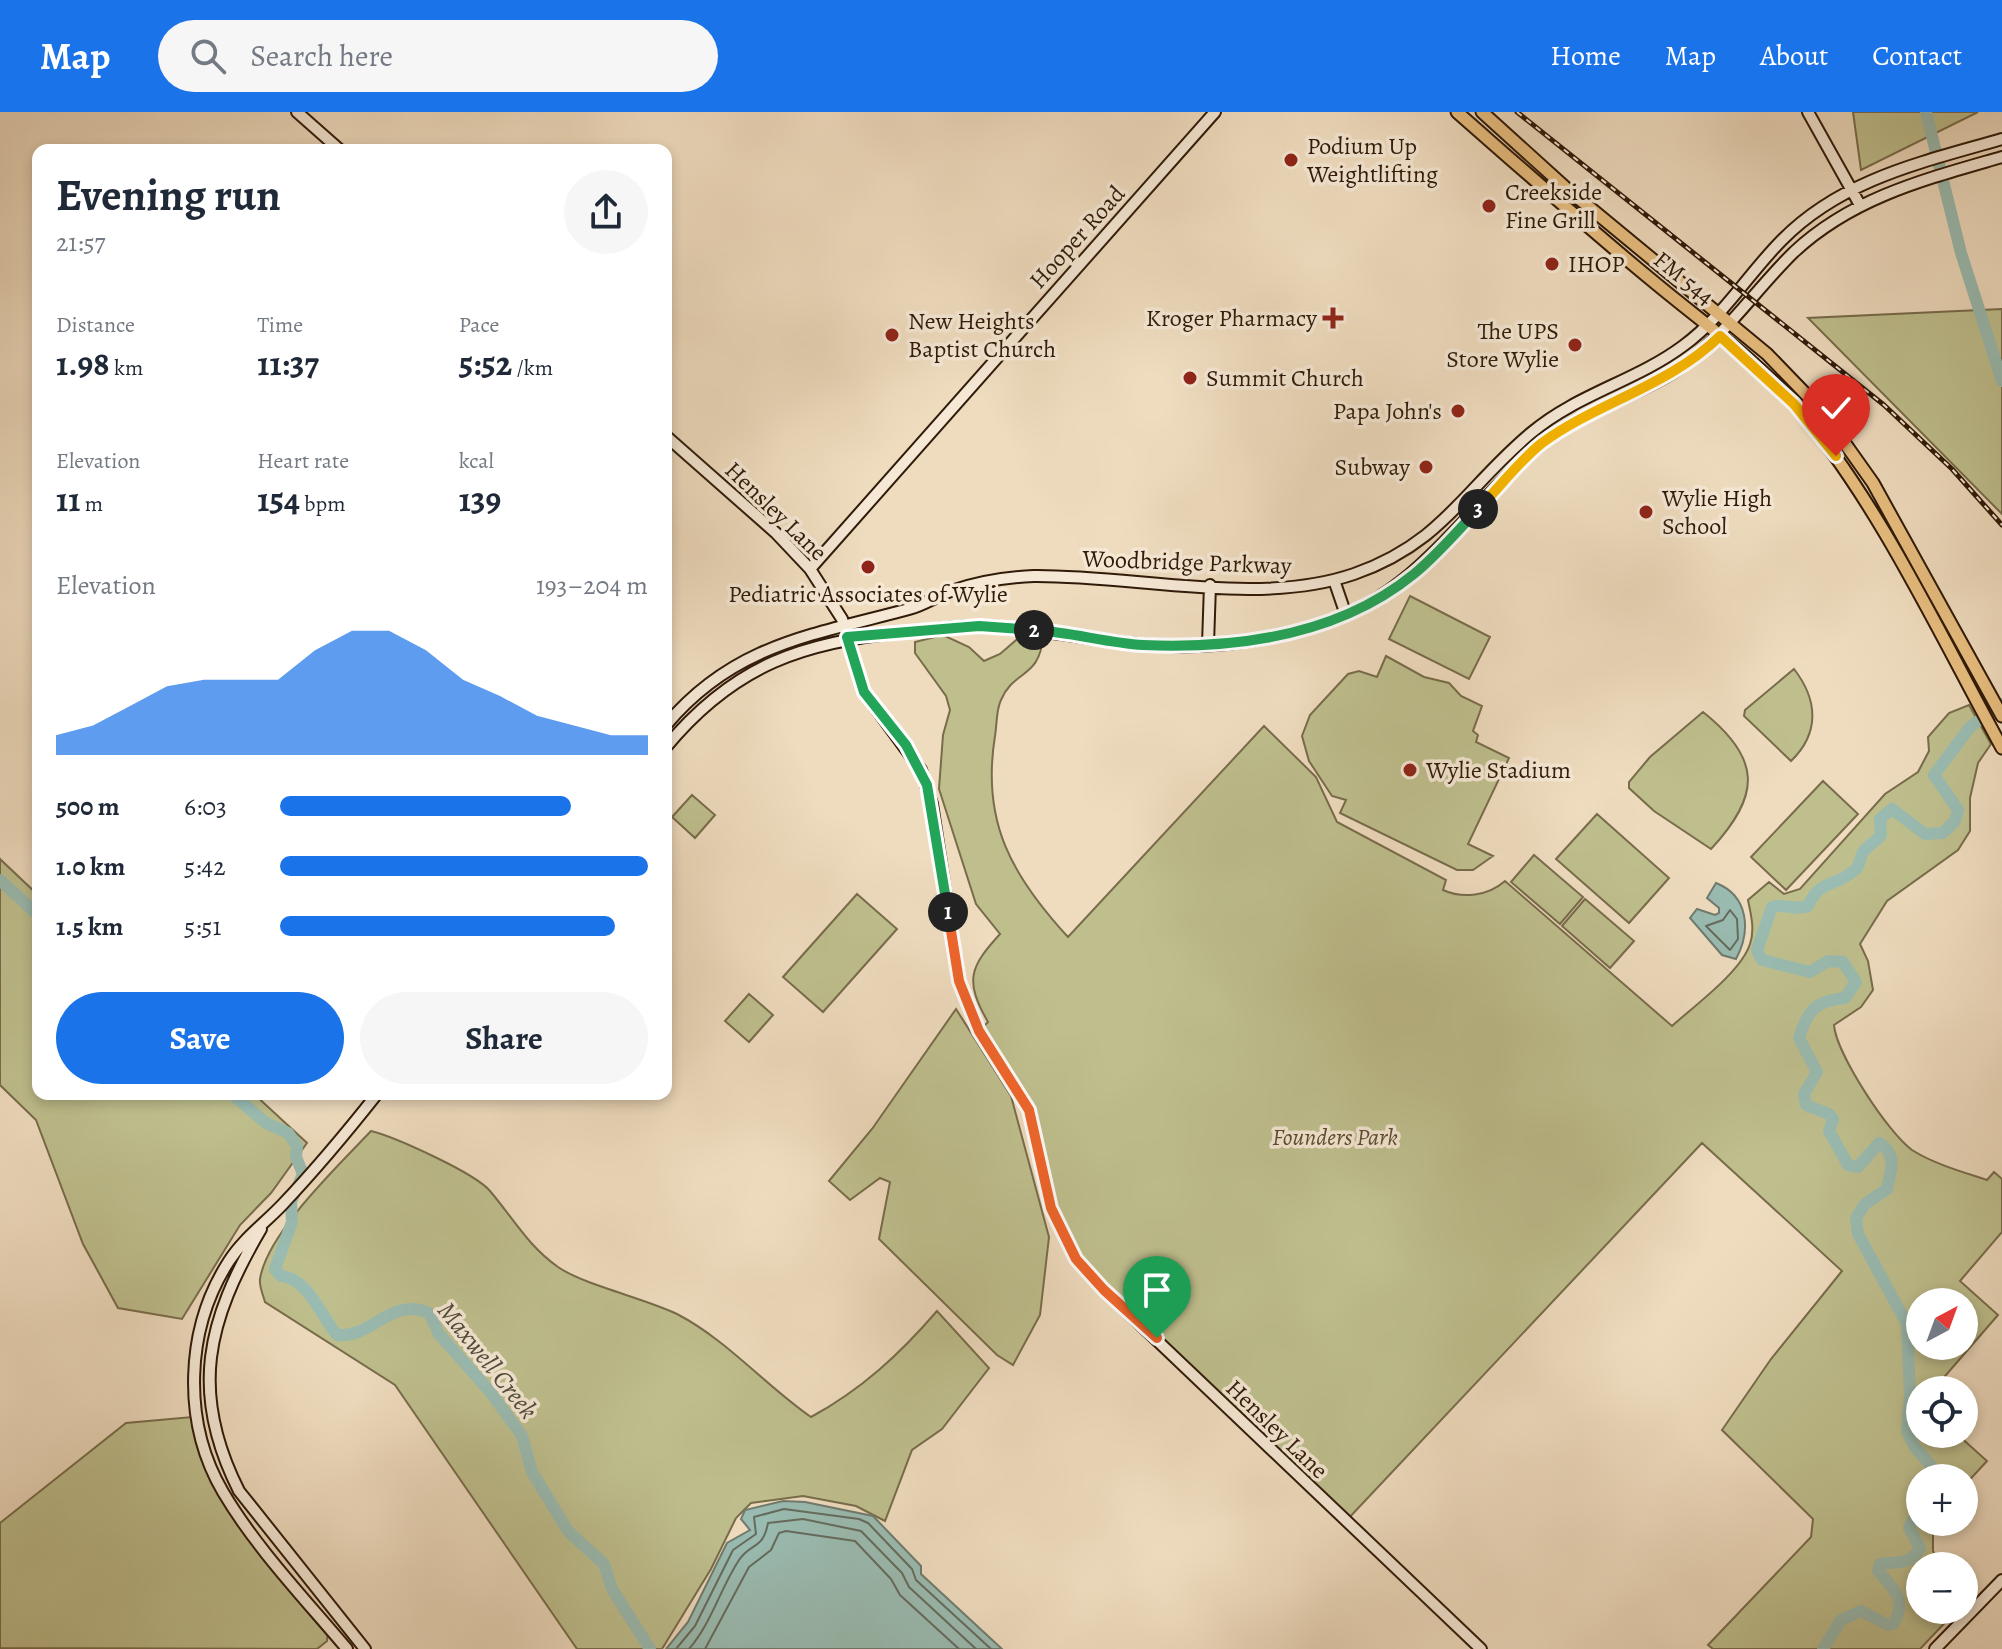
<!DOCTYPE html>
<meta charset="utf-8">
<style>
body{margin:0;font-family:Alegreya,serif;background:#f6f6f7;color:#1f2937;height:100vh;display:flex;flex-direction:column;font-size:30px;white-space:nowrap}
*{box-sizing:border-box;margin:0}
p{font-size:26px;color:#747a83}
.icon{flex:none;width:44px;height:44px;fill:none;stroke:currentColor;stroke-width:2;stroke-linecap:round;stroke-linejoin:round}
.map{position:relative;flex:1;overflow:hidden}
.details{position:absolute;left:32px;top:32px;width:640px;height:956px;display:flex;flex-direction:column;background:#fff;border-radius:16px;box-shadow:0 4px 12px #0003}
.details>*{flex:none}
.needle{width:52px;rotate:41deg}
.buttons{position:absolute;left:1906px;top:1176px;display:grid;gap:16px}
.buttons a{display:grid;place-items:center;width:72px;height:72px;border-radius:50%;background:#fff;box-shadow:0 4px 12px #0003;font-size:40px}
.pin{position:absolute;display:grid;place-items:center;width:68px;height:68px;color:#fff;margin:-82px -34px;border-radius:50% 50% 50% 0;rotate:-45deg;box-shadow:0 0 8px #0007}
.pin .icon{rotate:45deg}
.km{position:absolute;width:40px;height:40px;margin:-20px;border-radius:50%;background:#222;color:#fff;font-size:22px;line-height:40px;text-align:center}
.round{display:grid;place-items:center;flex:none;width:84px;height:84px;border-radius:42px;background:#f6f6f7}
.summary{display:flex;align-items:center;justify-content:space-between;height:136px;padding:0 24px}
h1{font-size:44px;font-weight:700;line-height:60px}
.stats{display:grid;grid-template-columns:repeat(3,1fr);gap:12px;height:136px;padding:8px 24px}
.stats div{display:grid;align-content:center}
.stats b{font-size:34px;font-weight:700}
.stats small{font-size:22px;font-weight:400}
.stats p{font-size:22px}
.chart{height:224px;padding:16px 24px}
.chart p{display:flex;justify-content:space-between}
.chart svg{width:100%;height:144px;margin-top:8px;fill:#1a73e8;opacity:.7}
.action{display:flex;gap:16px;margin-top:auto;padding:16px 24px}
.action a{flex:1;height:92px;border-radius:48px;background:#1a73e8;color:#fff;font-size:32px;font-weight:700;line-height:92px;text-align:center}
.action a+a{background:#f6f6f7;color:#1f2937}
ul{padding:0 24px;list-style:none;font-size:26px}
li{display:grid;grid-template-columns:128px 96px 1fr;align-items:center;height:60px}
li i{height:20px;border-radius:10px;background:#1a73e8}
header{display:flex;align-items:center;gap:48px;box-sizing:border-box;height:112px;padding:0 40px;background:#1a73e8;color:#fff}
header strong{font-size:38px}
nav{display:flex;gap:44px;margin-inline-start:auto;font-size:28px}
.search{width:560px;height:72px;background:#f6f6f7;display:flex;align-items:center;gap:20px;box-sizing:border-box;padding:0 28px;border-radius:44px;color:#747a83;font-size:30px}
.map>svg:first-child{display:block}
.green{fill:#bfbf8e;stroke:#786c4b;stroke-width:2;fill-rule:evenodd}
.water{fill:#9abcb2;stroke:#707b6e;stroke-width:2}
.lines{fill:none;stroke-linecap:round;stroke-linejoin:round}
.shore{stroke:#656b5d;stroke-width:2}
.stream{stroke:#707b6e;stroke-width:2}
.river{stroke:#9abcb2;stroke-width:12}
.secondary-casing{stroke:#301a08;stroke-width:14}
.primary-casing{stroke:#301a08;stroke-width:15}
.secondary{stroke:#f5e8d5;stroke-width:10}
.primary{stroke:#e8be80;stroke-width:11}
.rail-casing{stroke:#301a08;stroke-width:5}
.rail{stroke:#f5e8d5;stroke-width:2;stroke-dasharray:6;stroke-linecap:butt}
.split-1-casing{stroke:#fff;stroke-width:16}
.split-2-casing{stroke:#fff;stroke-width:16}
.split-3-casing{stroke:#fff;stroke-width:16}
.split-4-casing{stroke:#fff;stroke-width:16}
.split-1{stroke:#f0652b;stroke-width:10}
.split-2{stroke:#22a559;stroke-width:10}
.split-3{stroke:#22a559;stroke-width:10}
.split-4{stroke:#f5b400;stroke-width:10}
.poi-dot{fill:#8f2418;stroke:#f5e8d5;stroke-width:3}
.labels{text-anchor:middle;stroke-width:7;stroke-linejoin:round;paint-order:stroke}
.poi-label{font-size:24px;fill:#301a08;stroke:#f5e8d5;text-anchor:start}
.street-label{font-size:24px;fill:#301a08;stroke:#f5e8d5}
.park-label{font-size:24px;font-style:italic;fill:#5b4c30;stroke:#f5e8d5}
.water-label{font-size:26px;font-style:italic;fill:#504b3b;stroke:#f5e8d5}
</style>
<header>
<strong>Map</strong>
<div class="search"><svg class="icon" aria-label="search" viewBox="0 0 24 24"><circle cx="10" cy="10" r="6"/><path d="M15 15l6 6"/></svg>Search here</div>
<nav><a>Home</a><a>Map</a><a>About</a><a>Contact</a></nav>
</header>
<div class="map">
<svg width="2002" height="1537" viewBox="0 0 2002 1537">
<rect width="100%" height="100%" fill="#efdcbf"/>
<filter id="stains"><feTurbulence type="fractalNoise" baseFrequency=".0025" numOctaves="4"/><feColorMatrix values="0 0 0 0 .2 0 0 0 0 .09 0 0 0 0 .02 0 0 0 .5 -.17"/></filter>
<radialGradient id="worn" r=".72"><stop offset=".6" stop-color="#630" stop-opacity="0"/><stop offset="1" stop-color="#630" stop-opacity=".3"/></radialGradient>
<path class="green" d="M1853,0H1978L1861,58Z
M2002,197V402L1808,206Z
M1410,484L1490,525L1469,567L1389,527Z
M1023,522L1043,524C1040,567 1014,557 1001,588C996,598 997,613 995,624C981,710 1012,764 1068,825L1264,614L1316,665L1337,710L1446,768L1443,778C1463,787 1488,784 1505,769L1672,914C1694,894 1741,860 1750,832C1755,817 1751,803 1748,788L1769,770L1784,782L1800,777L1885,682L1918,660L1929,639L1928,625L1949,601L1969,593L1991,632L1978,651L1970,686V719L1958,738L1887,789L1860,832L1868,849L1873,878L1861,895L1834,913C1836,941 1888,1021 1912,1038C1934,1052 1963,1060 1987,1068L1994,1060L2002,1067V1120L1960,1169L1998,1203L1933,1278H1920V1322H1957L1987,1349L1964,1374V1366H1920V1410H1933V1439L1942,1454H1920V1498H1957L1920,1537H1713L1708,1533L1811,1425L1813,1407L1722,1318L1771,1247L1842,1159L1702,1031L1346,1409L1076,1147L1047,1076L1031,1007L979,919L988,910C964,868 970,855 1000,822L976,792L939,677L943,623L950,598L946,584L915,541V530L943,523L969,535L984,549L1000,542ZM1920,1190H1964V1234H1920Z
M1386,544L1424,565L1449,571L1461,584L1482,594L1473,619L1478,623L1476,630L1509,646L1468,732L1493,744L1473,758H1457L1340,701L1346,688L1332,684L1309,649L1302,624L1310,603L1348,562L1359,559L1377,565Z
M1794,557C1818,588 1820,621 1791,649L1744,604L1745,598Z
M1703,600C1762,647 1761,683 1711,737L1654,699L1629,676V670L1650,645Z
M1823,669L1858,702L1786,778L1751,745Z
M692,683L715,703L695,726L672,705Z
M1597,702L1669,766L1629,811L1556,747Z
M1534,743L1583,785L1560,812L1511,770Z
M0,747L38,783V982H254L307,1031L271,1081L240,1113L182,1207L118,1196L83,1132L36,1008L0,973Z
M857,782L897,817L823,900L783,865Z
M1585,787L1634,829L1610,856L1562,814Z
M749,882L773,903L749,930L725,909Z
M956,897L1011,984L1049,1125L1040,1203L1013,1253L997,1243L879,1127L890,1070L880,1066L850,1088L829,1069L872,1017Z
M371,1019C395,1025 475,1061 490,1079C513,1106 528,1134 558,1155C584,1173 644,1186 677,1202C727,1228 765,1273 811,1305C861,1278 900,1242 937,1199L989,1256L942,1317L912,1338L885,1409L856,1394L803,1384L751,1391L736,1406L711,1457L662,1537H577L395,1273L265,1190C263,1183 259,1174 260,1167C267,1121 339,1053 371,1019Z
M192,1305C201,1385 279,1459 328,1520L327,1529L317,1537L0,1536V1411L126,1311Z"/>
<path class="water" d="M1716,771C1749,784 1751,819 1736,847L1722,843L1690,806L1697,797L1715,803L1719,801V796L1707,786Z
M783,1389L805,1390L873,1404L921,1454V1462L1002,1537H666L688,1510L727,1431L750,1418L741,1407L745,1398Z"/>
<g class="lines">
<path class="shore" d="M1730,798L1737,807L1738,827L1730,838L1706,814L1723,808Z
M676,1537L695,1514L733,1438L756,1422L754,1405L784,1397L859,1407L868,1411L912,1457L916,1468L991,1537
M689,1537C712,1510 720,1477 739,1448C751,1430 763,1438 768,1411L803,1407L861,1419L902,1461L909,1475L976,1537
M705,1537L749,1455L771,1438L779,1421L786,1419L855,1429L891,1467L900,1483L959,1537"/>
<path class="stream" d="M1927,2L1931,0"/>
<path class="river" d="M1926,0L1961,141L2002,269
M0,768L38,803
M232,982L266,1011L288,1021L297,1034L296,1045L303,1062L291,1090L292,1110L275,1157L281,1164C308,1166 321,1204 337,1223C372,1227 390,1184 429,1201L439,1222L491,1281L522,1324L532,1360L568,1419L604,1452L612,1477L650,1537
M1932,1366V1355L1914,1334L1907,1319L1910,1284L1907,1212L1858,1122L1856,1106L1865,1092L1887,1077C1891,1058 1898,1042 1879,1031L1858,1055L1848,1053L1829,1019L1833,1007L1829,1002L1806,993L1804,982L1817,960L1799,926C1808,898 1815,889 1845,886L1856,870L1843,850L1828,849L1810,860L1762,848L1757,838L1772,795C1785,791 1794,799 1808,794C1820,766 1836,776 1856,757C1861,752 1859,746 1863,740C1867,734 1876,730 1881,723L1880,707L1892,697L1925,722L1943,721L1955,709L1958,698L1934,663L1970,615L2002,592
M1823,1537L1841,1508L1861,1499L1888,1513L1894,1511C1907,1488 1893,1475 1878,1459L1880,1452C1899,1449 1909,1454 1920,1436L1909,1416L1920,1396"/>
<g class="secondary-casing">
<path id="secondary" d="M297,0L340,38
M1808,0L1860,93
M666,324L776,421L810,457L842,507L864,580L921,658L932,692L959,869L979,919L1029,998L1051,1096L1076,1147L1104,1178L1481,1537
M810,457L1215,0
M1334,468L1346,503
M1208,532L1210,473
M666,613C734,532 813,523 909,497C924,493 937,484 951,479C977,470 1007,465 1034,464C1135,463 1258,495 1354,462C1443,431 1465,376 1531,321C1577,282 1636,269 1683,234C1722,206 1749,161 1782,128C1842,67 1923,50 2002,27
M666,635C734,553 804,529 908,520C933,518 959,513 985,514C1037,517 1087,527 1138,532C1202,539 1268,530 1328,510C1421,478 1468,394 1539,334C1578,300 1631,287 1674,260C1723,228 1753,180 1794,140C1853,85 1926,67 2002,45
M261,1117C207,1209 189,1280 239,1379L365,1537
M347,1537C305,1487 256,1436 223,1380C182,1310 185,1217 229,1149C243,1127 264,1112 283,1092C316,1057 347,1020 377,982
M1935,1537L2002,1468"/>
</g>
<g class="primary-casing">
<path id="primary" d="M1457,0C1522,57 1587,115 1654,170C1702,210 1755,247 1796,294C1878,389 1941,525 2002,636
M1482,0L1566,76L1767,242L1822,299L1873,371L2002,604"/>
</g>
<use href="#secondary" class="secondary"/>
<use href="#primary" class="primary"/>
<g class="rail-casing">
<path id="rail" d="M1517,0L1884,293L1952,357L2002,413"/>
</g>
<use href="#rail" class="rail"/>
</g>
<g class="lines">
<g class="split-1-casing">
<path id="split-1" d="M948,800L959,869L979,919L1029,998L1051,1096L1076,1147L1104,1178L1157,1226"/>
</g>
<g class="split-2-casing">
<path id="split-2" d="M948,800L927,673L906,633L864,580L847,525L979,514L1034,518"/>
</g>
<g class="split-3-casing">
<path id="split-3" d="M1034,518C1071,520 1107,531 1143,533C1237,537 1338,524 1414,462C1437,443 1458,419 1478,397"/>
</g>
<g class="split-4-casing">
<path id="split-4" d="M1478,397C1499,376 1519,349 1542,331C1598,290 1669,274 1720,224L1794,292L1836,344"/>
</g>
<use href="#split-1" class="split-1"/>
<use href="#split-2" class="split-2"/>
<use href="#split-3" class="split-3"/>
<use href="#split-4" class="split-4"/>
</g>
<g class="poi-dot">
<circle cx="1291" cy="48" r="8"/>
<circle cx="1489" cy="94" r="8"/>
<circle cx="1552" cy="152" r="8"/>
<path d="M1329 194h8v8h8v8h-8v8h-8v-8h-8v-8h8z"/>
<circle cx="892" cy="223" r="8"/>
<circle cx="1575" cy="233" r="8"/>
<circle cx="1190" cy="266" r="8"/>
<circle cx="1458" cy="299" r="8"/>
<circle cx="1426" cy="355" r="8"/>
<circle cx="1646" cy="400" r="8"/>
<circle cx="868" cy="455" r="8"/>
<circle cx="1410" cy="658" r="8"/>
</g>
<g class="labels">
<g class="poi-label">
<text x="1307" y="42">Podium Up<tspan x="1307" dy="28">Weightlifting</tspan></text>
<text x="1505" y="88">Creekside<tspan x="1505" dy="28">Fine Grill</tspan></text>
<text x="1568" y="160">IHOP</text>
<text x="1317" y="214" text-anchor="end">Kroger Pharmacy</text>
<text x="908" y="217">New Heights<tspan x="908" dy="28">Baptist Church</tspan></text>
<text x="1559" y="227" text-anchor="end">The UPS<tspan x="1559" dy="28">Store Wylie</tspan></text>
<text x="1206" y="274">Summit Church</text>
<text x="1442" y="307" text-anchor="end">Papa John's</text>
<text x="1410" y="363" text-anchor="end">Subway</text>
<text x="1662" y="394">Wylie High<tspan x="1662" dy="28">School</tspan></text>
<text x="868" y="490" text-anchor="middle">Pediatric Associates of Wylie</text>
<text x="1426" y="666">Wylie Stadium</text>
</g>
<g class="street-label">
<text transform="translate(1077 125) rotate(-48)" y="8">Hooper Road</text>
<text transform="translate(1684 166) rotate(39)" y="8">FM 544</text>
<text transform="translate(776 399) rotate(44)" y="8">Hensley Lane</text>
<text transform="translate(1187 450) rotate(2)" y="8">Woodbridge Parkway</text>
<text transform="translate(1277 1317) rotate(44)" y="8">Hensley Lane</text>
</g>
<g class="park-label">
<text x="1335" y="1033">Founders Park</text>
</g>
<g class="water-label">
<text transform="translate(488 1248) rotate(51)" y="9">Maxwell Creek</text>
</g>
</g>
<rect width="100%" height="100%" filter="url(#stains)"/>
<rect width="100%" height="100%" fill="url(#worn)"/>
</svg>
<div class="buttons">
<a><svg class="needle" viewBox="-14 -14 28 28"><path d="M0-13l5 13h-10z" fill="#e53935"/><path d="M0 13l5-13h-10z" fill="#747a83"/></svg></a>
<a><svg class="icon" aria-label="locate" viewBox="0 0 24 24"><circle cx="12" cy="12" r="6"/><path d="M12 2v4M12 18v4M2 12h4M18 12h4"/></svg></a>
<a>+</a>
<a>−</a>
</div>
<div class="pin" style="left:1157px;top:1226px;background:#1e9e55"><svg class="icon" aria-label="arrive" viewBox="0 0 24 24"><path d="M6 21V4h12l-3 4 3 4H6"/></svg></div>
<div class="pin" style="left:1836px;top:344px;background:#d93025"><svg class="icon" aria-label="check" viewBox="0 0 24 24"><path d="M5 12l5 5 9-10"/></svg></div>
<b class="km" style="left:948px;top:800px">1</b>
<b class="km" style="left:1034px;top:518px">2</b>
<b class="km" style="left:1478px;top:397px">3</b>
<section class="details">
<div class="summary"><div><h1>Evening run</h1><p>21:57</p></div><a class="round"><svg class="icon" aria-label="share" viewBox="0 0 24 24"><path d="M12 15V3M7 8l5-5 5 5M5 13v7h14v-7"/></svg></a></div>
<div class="stats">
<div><p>Distance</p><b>1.98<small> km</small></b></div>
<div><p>Time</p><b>11:37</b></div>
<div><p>Pace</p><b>5:52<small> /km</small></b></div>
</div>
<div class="stats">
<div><p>Elevation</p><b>11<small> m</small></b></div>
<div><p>Heart rate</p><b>154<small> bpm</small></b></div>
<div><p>kcal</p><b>139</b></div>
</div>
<div class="chart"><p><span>Elevation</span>193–204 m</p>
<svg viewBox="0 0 160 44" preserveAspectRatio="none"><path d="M0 44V38L10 35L20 29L30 23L40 21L50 21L60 21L70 12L80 6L90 6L100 12L110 21L120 26L130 32L140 35L150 38L160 38V44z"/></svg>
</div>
<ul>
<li><b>500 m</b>6:03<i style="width:79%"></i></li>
<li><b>1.0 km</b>5:42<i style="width:100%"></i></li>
<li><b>1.5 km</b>5:51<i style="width:91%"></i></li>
</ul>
<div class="action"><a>Save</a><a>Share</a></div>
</section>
</div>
